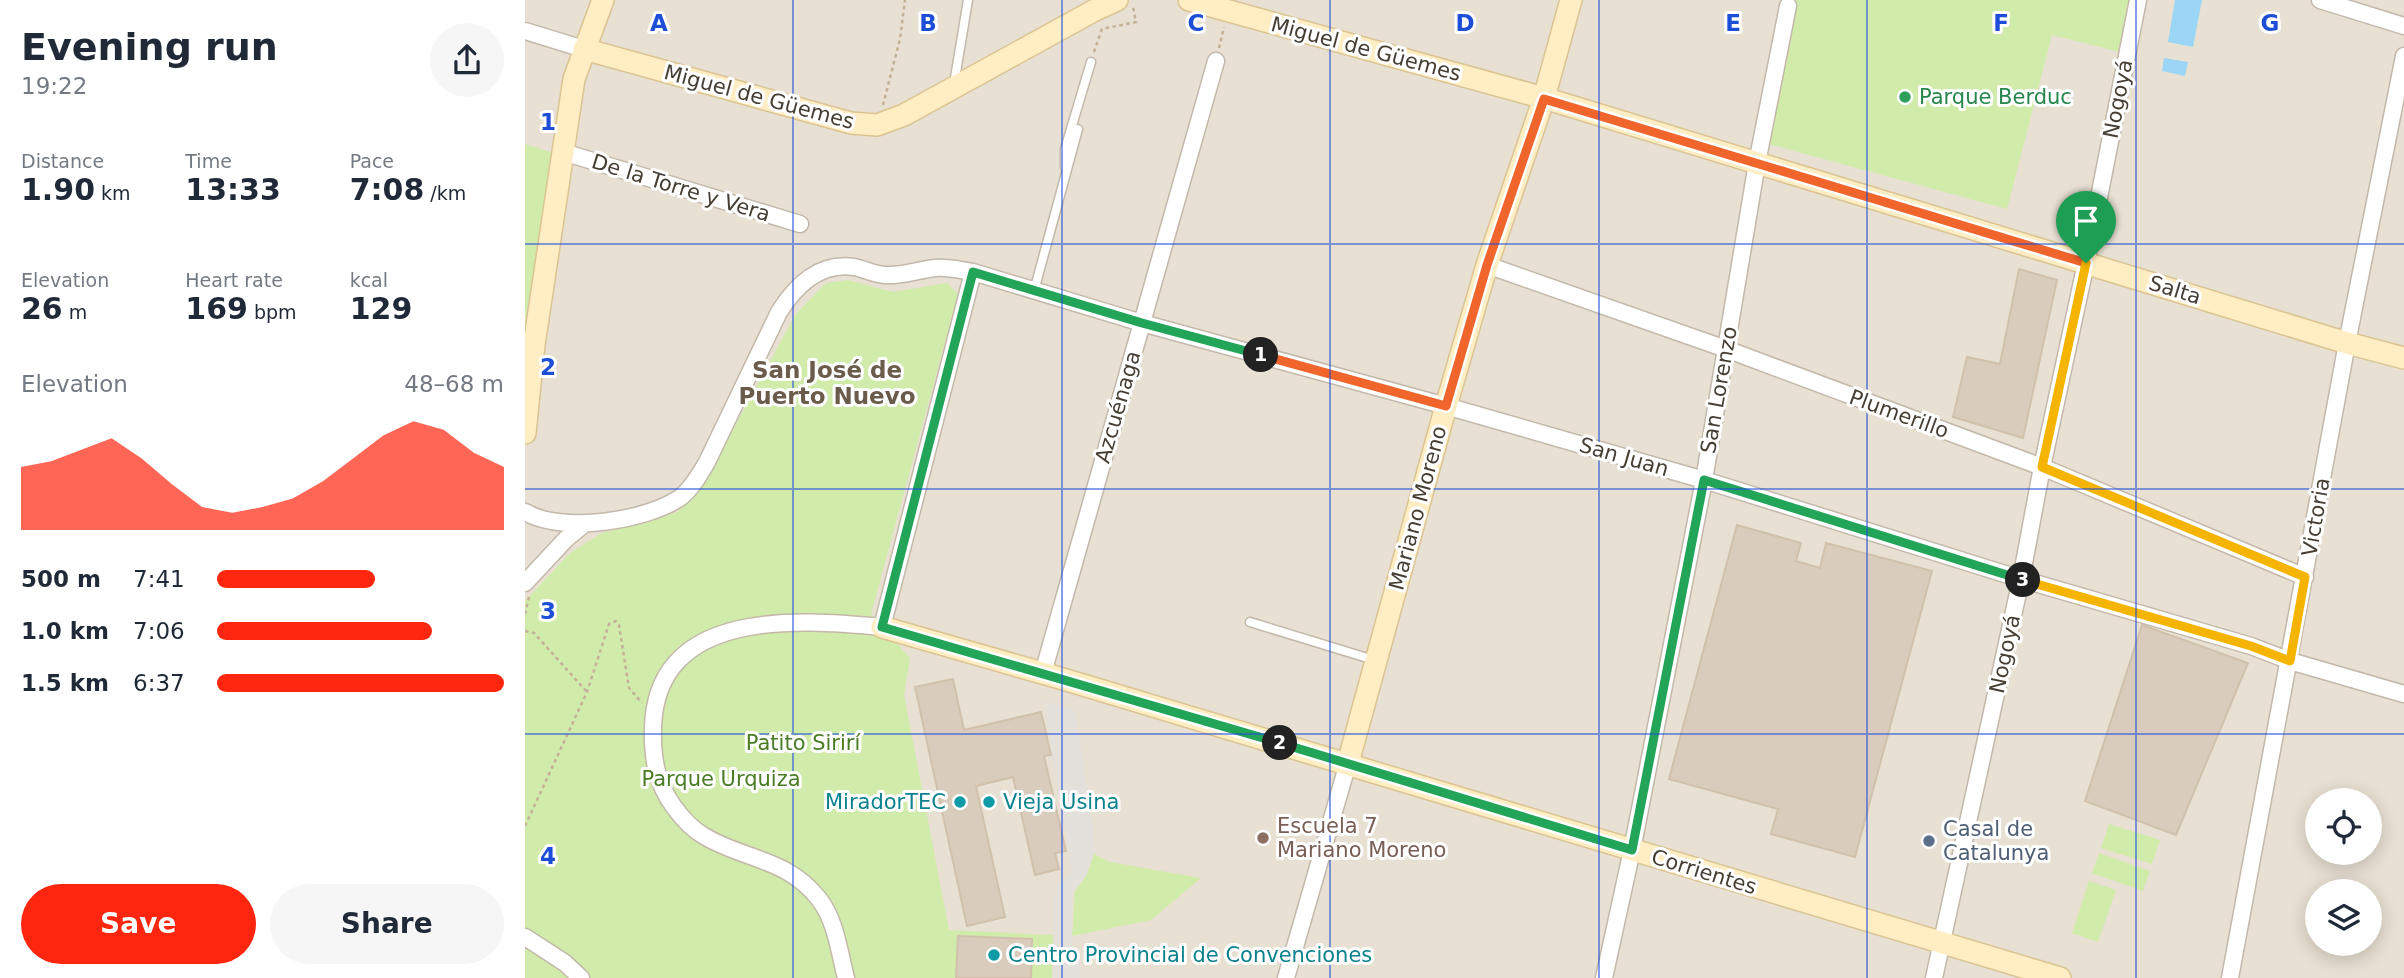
<!DOCTYPE html>
<meta charset="utf-8">
<style>
body{margin:0;font-family:"DejaVu Sans",sans-serif;background:#f6f6f7;color:#1f2937;height:100vh;display:flex;flex-direction:column;font-size:26px;white-space:nowrap}
*{box-sizing:border-box;margin:0}
p{font-size:23px;color:#747a83}
.icon{flex:none;width:38px;height:38px;fill:none;stroke:currentColor;stroke-width:2;stroke-linecap:round;stroke-linejoin:round}
.map{position:relative;flex:1;overflow:hidden}
.panel{display:flex;flex-direction:column;background:#fff;width:525px}
.panel>*{flex:none}
.controls{position:absolute;left:1780px;top:788px;display:grid;gap:14px}
.controls a{display:grid;place-items:center;width:77px;height:77px;border-radius:50%;background:#fff;box-shadow:0 4px 18px #0003;font-size:35px}
.pin{position:absolute;display:grid;place-items:center;width:60px;height:60px;color:#fff;margin:-72px -30px;border-radius:50% 50% 50% 0;rotate:-45deg;box-shadow:0 0 7px #0007}
.pin .icon{rotate:45deg}
.km{position:absolute;width:35px;height:35px;margin:-18px;border-radius:50%;background:#222;color:#fff;font-size:19px;line-height:35px;text-align:center}
.round{display:grid;place-items:center;flex:none;width:74px;height:74px;border-radius:37px;background:#f6f6f7}
.headline{display:flex;align-items:center;justify-content:space-between;height:119px;padding:0 21px}
h1{font-size:38px;font-weight:700;line-height:52px}
.stats{display:grid;grid-template-columns:repeat(3,1fr);gap:10px;height:119px;padding:7px 21px}
.stats div{display:grid;align-content:center}
.stats b{font-size:30px;font-weight:700}
.stats small{font-size:19px;font-weight:400}
.stats p{font-size:19px}
.chart{height:196px;padding:14px 21px}
.chart p{display:flex;justify-content:space-between}
.chart svg{width:100%;height:126px;margin-top:7px;fill:#ff2610;opacity:.7}
.button{display:flex;gap:14px;margin-top:auto;padding:14px 21px}
.button a{flex:1;height:80px;border-radius:42px;background:#ff2610;color:#fff;font-size:28px;font-weight:700;line-height:80px;text-align:center}
.button a+a{background:#f6f6f7;color:#1f2937}
ul{padding:0 21px;list-style:none;font-size:23px}
li{display:grid;grid-template-columns:112px 84px 1fr;align-items:center;height:52px}
li i{height:18px;border-radius:9px;background:#ff2610}
main{display:flex;flex:1;min-height:0}
.map>svg:first-child{display:block}
.residential{fill:#e8e0d2;fill-rule:evenodd}
.green{fill:#d1ebaa}
.parking{fill:#e4e1dd}
.water{fill:#9bd6f6}
.building{fill:#d9ccbc;stroke:#d1c1ac;stroke-width:2}
.lines{fill:none;stroke-linecap:round;stroke-linejoin:round}
.lane-casing{stroke:#c3b8a9;stroke-width:11}
.street-casing{stroke:#c3b8a9;stroke-width:19}
.secondary-casing{stroke:#dbc392;stroke-width:24}
.path{stroke:#c3b096;stroke-width:2.5;stroke-dasharray:3.5 3.5;stroke-linecap:butt}
.lane{stroke:#fff;stroke-width:8}
.street{stroke:#fff;stroke-width:16}
.secondary{stroke:#ffedc3;stroke-width:21}
.split-1-casing{stroke:#fff;stroke-width:14}
.split-2-casing{stroke:#fff;stroke-width:14}
.split-3-casing{stroke:#fff;stroke-width:14}
.split-4-casing{stroke:#fff;stroke-width:14}
.split-1{stroke:#f0652b;stroke-width:9}
.split-2{stroke:#22a559;stroke-width:9}
.split-3{stroke:#22a559;stroke-width:9}
.split-4{stroke:#f5b400;stroke-width:9}
.grid{fill:none;stroke:#1d4ed8;stroke-width:2;stroke-opacity:0.55}
.leisure-dot{fill:#2e9e5b;stroke:#fff;stroke-width:2.5}
.culture-dot{fill:#0f9aa8;stroke:#fff;stroke-width:2.5}
.education-dot{fill:#8d6e63;stroke:#fff;stroke-width:2.5}
.service-dot{fill:#5c6f8a;stroke:#fff;stroke-width:2.5}
.labels{text-anchor:middle;stroke-width:6;stroke-linejoin:round;paint-order:stroke}
.street-label{font-size:21px;fill:#463e34;stroke:#fff}
.leisure-label{font-size:21px;fill:#27864d;stroke:#fff;text-anchor:start}
.park-label{font-size:21px;fill:#4a7c23;stroke:#fff}
.culture-label{font-size:21px;fill:#0d838f;stroke:#fff;text-anchor:start}
.education-label{font-size:21px;fill:#785e54;stroke:#fff;text-anchor:start}
.service-label{font-size:21px;fill:#4e5e75;stroke:#fff;text-anchor:start}
.neighbourhood-label{font-size:23px;font-weight:bold;fill:#6a5b4a;stroke:#fff}
.grid-label{font-size:23px;text-anchor:middle;font-weight:bold;fill:#1d4ed8;stroke:#fff;stroke-width:6;stroke-linejoin:round;paint-order:stroke}
</style>
<main>
<section class="panel">
<div class="headline"><div><h1>Evening run</h1><p>19:22</p></div><a class="round"><svg class="icon" aria-label="share" viewBox="0 0 24 24"><path d="M12 15V3M7 8l5-5 5 5M5 13v7h14v-7"/></svg></a></div>
<div class="stats">
<div><p>Distance</p><b>1.90<small> km</small></b></div>
<div><p>Time</p><b>13:33</b></div>
<div><p>Pace</p><b>7:08<small> /km</small></b></div>
</div>
<div class="stats">
<div><p>Elevation</p><b>26<small> m</small></b></div>
<div><p>Heart rate</p><b>169<small> bpm</small></b></div>
<div><p>kcal</p><b>129</b></div>
</div>
<div class="chart"><p><span>Elevation</span>48–68 m</p>
<svg viewBox="0 0 160 44" preserveAspectRatio="none"><path d="M0 44V22L10 20L20 16L30 12L40 19L50 28L60 36L70 38L80 36L90 33L100 27L110 19L120 11L130 6L140 9L150 17L160 22V44z"/></svg>
</div>
<ul>
<li><b>500 m</b>7:41<i style="width:55%"></i></li>
<li><b>1.0 km</b>7:06<i style="width:75%"></i></li>
<li><b>1.5 km</b>6:37<i style="width:100%"></i></li>
</ul>
<div class="button"><a>Save</a><a>Share</a></div>
</section>
<div class="map">
<svg width="1879" height="978" viewBox="0 0 1879 978">
<rect width="100%" height="100%" fill="#f4eee4"/>
<path class="residential" d="M0,0H1879V978H0ZM1792,800H1844V852H1792ZM1792,891H1844V943H1792Z"/>
<path class="green" d="M1271,0H1605L1595,52L1527,35L1482,209L1240,143Z
M0,144L29,153L0,325Z
M323,280L368,292L422,283L433,294L346,614L385,658L379,695L424,930L528,935L527,978H0V601L45,553L75,534L152,512L184,474L270,315L301,283Z
M1584,824L1635,840L1627,864L1576,848Z
M1574,853L1625,871L1618,891L1567,873Z
M569,854L585,862L676,878L626,920L547,936L550,891L561,876Z
M1564,881L1591,890L1573,942L1547,933Z"/>
<path class="parking" d="M519,702L550,711L568,826L570,851L563,871L555,884L547,892V952H555V978H529V896L534,884L547,872Z"/>
<path class="water" d="M1650,0H1677L1668,47L1643,42Z
M1639,58L1663,62L1660,76L1637,71Z"/>
<path class="building" d="M1494,269L1532,280L1498,438L1428,417L1442,357L1475,364Z
M1212,525L1276,543L1271,561L1295,568L1301,543L1407,571L1330,857L1246,834L1253,809L1144,779Z
M1617,625L1723,663L1651,835L1560,801Z
M428,679L439,730L516,712L526,755L519,756L541,851L530,853L534,869L510,875L488,777L451,786L480,917L442,926L390,687Z
M433,936L507,939L506,978H431Z"/>
<g class="lines">
<g class="lane-casing">
<path id="lane" d="M429,84L443,0
M540,167V149L566,62
M509,291L553,129
M725,622L849,660"/>
</g>
<g class="street-casing">
<path id="street" d="M1795,0L1879,26
M0,31L59,49
M38,152L275,224
M962,265L1201,349L1517,467L1780,577
M0,512C37,534 122,521 156,497C167,488 175,474 182,462L254,312C271,285 295,262 329,267C340,269 350,275 361,275C377,276 393,270 410,268C423,267 435,270 448,272L617,323L921,406L1179,480L1496,579L1726,646L1765,661L1879,694
M0,583L41,539L58,525
M518,673L691,61
M0,937L40,963L56,978
M321,978C314,951 311,921 294,899C262,858 219,860 179,836C167,829 157,818 149,807C131,783 127,756 128,727C132,608 273,619 357,627L448,272
M761,978L823,763
M1079,978L1107,850L1179,480L1232,163L1263,6
M1409,978L1496,579L1517,467L1561,263L1613,0
M1705,978L1822,343L1879,56"/>
</g>
<g class="secondary-casing">
<path id="secondary" d="M664,0L1019,98L1822,343L1879,358
M59,49L326,123L352,125L379,115L570,10L592,0
M0,433L9,345L49,79L78,0
M357,627L538,679L1535,978
M823,763L921,406L962,265L1019,98L1046,0"/>
</g>
<path class="path" d="M694,48L699,27
M569,52L577,29L611,22L608,7
M358,105L375,39L380,0
M0,614L4,597
M0,631L9,633L62,692
M0,826L62,692L84,624L91,621L94,625L104,688L117,703"/>
<use href="#lane" class="lane"/>
<use href="#street" class="street"/>
<use href="#secondary" class="secondary"/>
</g>
<g class="lines">
<g class="split-1-casing">
<path id="split-1" d="M736,355L921,406L962,265L1019,99L1561,263"/>
</g>
<g class="split-2-casing">
<path id="split-2" d="M736,355L617,323L448,272L357,627L755,743"/>
</g>
<g class="split-3-casing">
<path id="split-3" d="M755,743L1107,850L1179,480L1498,580"/>
</g>
<g class="split-4-casing">
<path id="split-4" d="M1498,580L1726,646L1765,661L1780,577L1517,467L1561,263"/>
</g>
<use href="#split-1" class="split-1"/>
<use href="#split-2" class="split-2"/>
<use href="#split-3" class="split-3"/>
<use href="#split-4" class="split-4"/>
</g>
<path class="grid" d="M268,0V978M537,0V978M805,0V978M1074,0V978M1342,0V978M1611,0V978M0,244H1879M0,489H1879M0,734H1879"/>
<circle class="leisure-dot" cx="1380" cy="97" r="7"/>
<g class="culture-dot">
<circle cx="435" cy="802" r="7"/>
<circle cx="464" cy="802" r="7"/>
<circle cx="469" cy="955" r="7"/>
</g>
<circle class="education-dot" cx="738" cy="838" r="7"/>
<circle class="service-dot" cx="1404" cy="841" r="7"/>
<g class="labels">
<g class="street-label">
<text transform="translate(841 49) rotate(15)" y="7">Miguel de Güemes</text>
<text transform="translate(234 97) rotate(15)" y="7">Miguel de Güemes</text>
<text transform="translate(1593 99) rotate(-79)" y="7">Nogoyá</text>
<text transform="translate(156 188) rotate(17)" y="7">De la Torre y Vera</text>
<text transform="translate(1650 290) rotate(17)" y="7">Salta</text>
<text transform="translate(1194 390) rotate(-80)" y="7">San Lorenzo</text>
<text transform="translate(593 407) rotate(-74)" y="7">Azcuénaga</text>
<text transform="translate(1374 414) rotate(20)" y="7">Plumerillo</text>
<text transform="translate(1099 457) rotate(16)" y="7">San Juan</text>
<text transform="translate(893 508) rotate(-75)" y="7">Mariano Moreno</text>
<text transform="translate(1791 517) rotate(-80)" y="7">Victoria</text>
<text transform="translate(1480 654) rotate(-78)" y="7">Nogoyá</text>
<text transform="translate(1179 872) rotate(17)" y="7">Corrientes</text>
</g>
<g class="leisure-label">
<text x="1394" y="104">Parque Berduc</text>
</g>
<g class="park-label">
<text x="278" y="750">Patito Sirirí</text>
<text x="196" y="786">Parque Urquiza</text>
</g>
<g class="culture-label">
<text x="421" y="809" text-anchor="end">MiradorTEC</text>
<text x="478" y="809">Vieja Usina</text>
<text x="483" y="962">Centro Provincial de Convenciones</text>
</g>
<g class="education-label">
<text x="752" y="833">Escuela 7<tspan x="752" dy="24">Mariano Moreno</tspan></text>
</g>
<g class="service-label">
<text x="1418" y="836">Casal de<tspan x="1418" dy="24">Catalunya</tspan></text>
</g>
<g class="neighbourhood-label">
<text x="302" y="378">San José de<tspan x="302" dy="26">Puerto Nuevo</tspan></text>
</g>
</g>
<g class="grid-label">
<text x="134" y="31">A</text>
<text x="403" y="31">B</text>
<text x="671" y="31">C</text>
<text x="940" y="31">D</text>
<text x="1208" y="31">E</text>
<text x="1476" y="31">F</text>
<text x="1745" y="31">G</text>
<text x="23" y="130">1</text>
<text x="23" y="375">2</text>
<text x="23" y="619">3</text>
<text x="23" y="864">4</text>
</g>
</svg>
<div class="controls">
<a><svg class="icon" aria-label="locate" viewBox="0 0 24 24"><circle cx="12" cy="12" r="6"/><path d="M12 2v4M12 18v4M2 12h4M18 12h4"/></svg></a>
<a><svg class="icon" aria-label="layers" viewBox="0 0 24 24"><path d="M12 4l9 5-9 5-9-5zM3 14l9 5 9-5"/></svg></a>
</div>
<div class="pin" style="left:1561px;top:263px;background:#1e9e55"><svg class="icon" aria-label="arrive" viewBox="0 0 24 24"><path d="M6 21V4h12l-3 4 3 4H6"/></svg></div>
<b class="km" style="left:736px;top:355px">1</b>
<b class="km" style="left:755px;top:743px">2</b>
<b class="km" style="left:1498px;top:580px">3</b>
</div>
</main>
